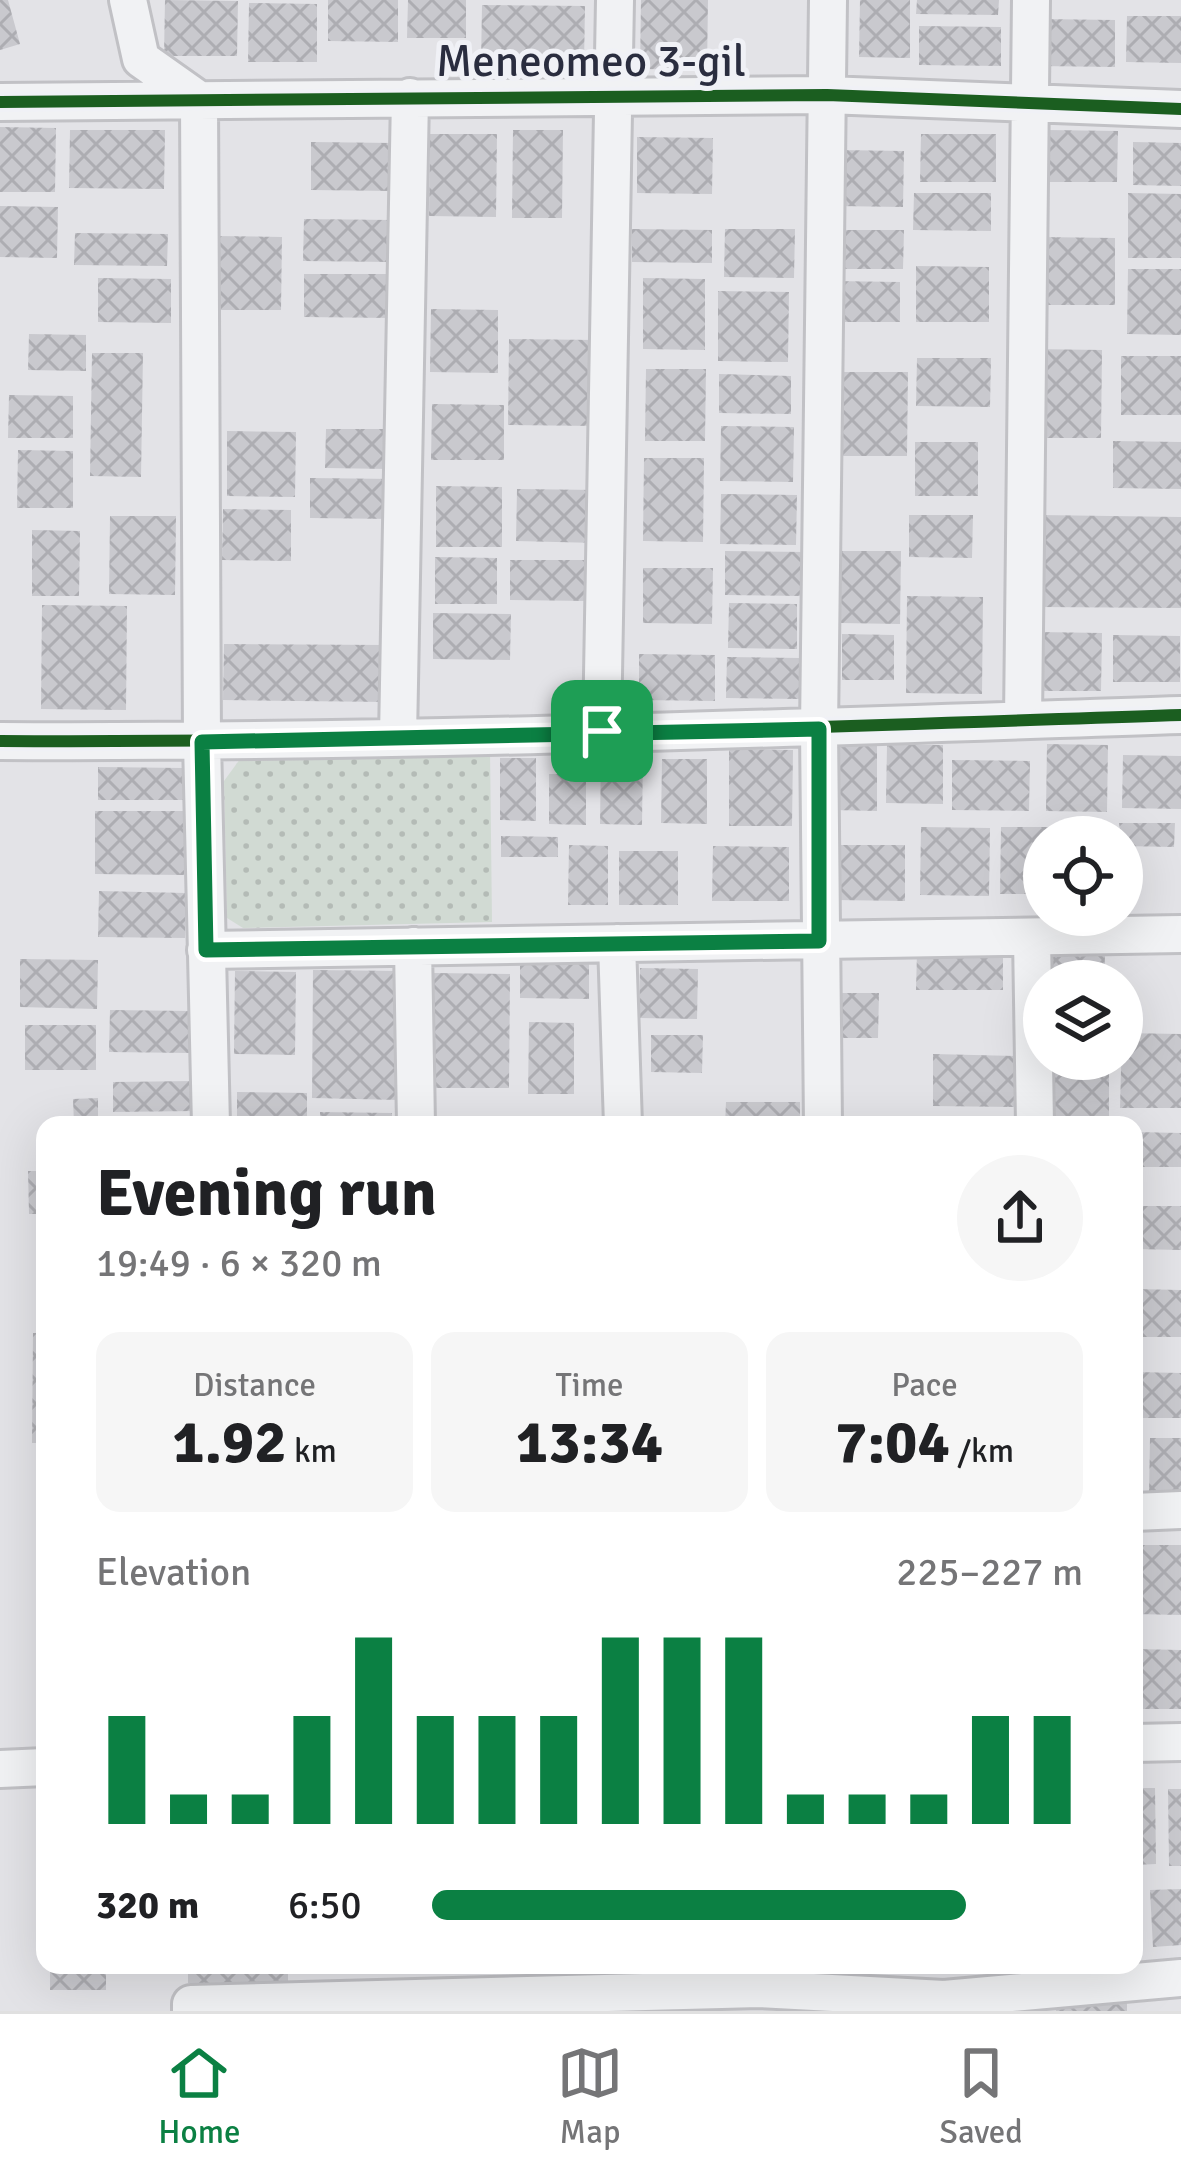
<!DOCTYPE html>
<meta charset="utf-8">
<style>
body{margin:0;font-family:Signika,sans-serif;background:#f6f6f6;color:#202124;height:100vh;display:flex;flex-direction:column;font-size:45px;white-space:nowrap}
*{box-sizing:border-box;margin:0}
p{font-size:39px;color:#757577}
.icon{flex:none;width:66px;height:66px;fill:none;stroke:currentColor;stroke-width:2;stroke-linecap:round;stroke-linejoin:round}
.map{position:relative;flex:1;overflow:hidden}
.side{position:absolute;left:36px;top:1116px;width:1107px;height:858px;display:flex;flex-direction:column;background:#fff;border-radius:24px;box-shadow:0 12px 48px #0002}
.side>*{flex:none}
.fabs{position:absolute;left:1023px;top:816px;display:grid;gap:24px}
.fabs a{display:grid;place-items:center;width:120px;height:120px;border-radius:50%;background:#fff;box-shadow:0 12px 48px #0002;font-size:60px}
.pin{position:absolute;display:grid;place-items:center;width:102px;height:102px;color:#fff;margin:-51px;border-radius:24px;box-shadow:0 6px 18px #0006}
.round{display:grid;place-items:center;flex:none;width:126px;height:126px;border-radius:63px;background:#f6f6f6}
.headline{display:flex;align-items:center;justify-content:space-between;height:204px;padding:0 60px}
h1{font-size:66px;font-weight:800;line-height:90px}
.metrics{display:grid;grid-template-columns:repeat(3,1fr);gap:18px;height:204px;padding:12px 60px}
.metrics div{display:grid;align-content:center;border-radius:24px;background:#f6f6f6;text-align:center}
.metrics b{font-size:60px;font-weight:800}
.metrics small{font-size:33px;font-weight:400}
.metrics p{font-size:33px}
.chart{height:336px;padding:24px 60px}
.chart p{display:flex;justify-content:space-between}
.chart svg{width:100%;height:216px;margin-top:12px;stroke:#0b8043;stroke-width:6}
ul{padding:0 60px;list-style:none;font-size:39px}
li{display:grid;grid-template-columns:192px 144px 1fr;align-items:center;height:90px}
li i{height:30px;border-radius:15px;background:#0b8043}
.tab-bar{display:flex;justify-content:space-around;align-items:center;height:168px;border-top:3px solid #e0e0e0;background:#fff;font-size:33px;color:#757577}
.tab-bar a{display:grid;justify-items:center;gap:6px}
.tab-bar .current{color:#0b8043}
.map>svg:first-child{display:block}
.park{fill:url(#park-dots)}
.building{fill:url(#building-cross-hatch)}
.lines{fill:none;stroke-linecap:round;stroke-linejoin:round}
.minor-casing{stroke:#c1c1c5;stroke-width:42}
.minor{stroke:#f1f2f4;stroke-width:36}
.cycleway-casing{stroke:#f0f1f6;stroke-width:20}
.cycleway{stroke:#1b5e20;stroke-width:12}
.route-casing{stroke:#fff;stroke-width:24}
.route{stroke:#0b8043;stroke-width:15}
.labels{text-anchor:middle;stroke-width:10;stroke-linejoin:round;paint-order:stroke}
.street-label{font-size:45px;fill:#2a2d3f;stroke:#f0f1f6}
</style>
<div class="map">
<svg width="1181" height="2011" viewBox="0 0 1181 2011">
<defs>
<pattern id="park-dots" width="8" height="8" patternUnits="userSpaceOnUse" patternTransform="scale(3)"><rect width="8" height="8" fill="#d1dad3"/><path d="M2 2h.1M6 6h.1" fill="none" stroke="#b4bbb6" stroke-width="1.8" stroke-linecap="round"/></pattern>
<pattern id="building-cross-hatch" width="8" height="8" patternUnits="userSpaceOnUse" patternTransform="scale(3)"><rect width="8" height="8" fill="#c9c9ce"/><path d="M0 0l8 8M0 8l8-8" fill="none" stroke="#adadb2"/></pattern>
</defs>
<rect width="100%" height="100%" fill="#e3e3e7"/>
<path class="park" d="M490,749L492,922L243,928L227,918L224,781L243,755Z"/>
<path class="building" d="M0,0H8L20,44L0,50Z
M165,0L238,1L237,56H164Z
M328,0H398V42L328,41Z
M408,0H466V38H407Z
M641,0H708L707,70L640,69Z
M860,0H910V58L859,57Z
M917,0H999L998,15L916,14Z
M249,3L317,4V62H248Z
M482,5L585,6L584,64L481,63Z
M1127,16H1181V63L1126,62Z
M1040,19L1115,20V67L1039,66Z
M919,26L1001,27V66L919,65Z
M0,127L56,128L55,192H0Z
M70,130H165L164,189L69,188Z
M513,130H563L562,218H512Z
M1047,130L1118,131L1117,182H1047Z
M430,134H497L496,217L429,216Z
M921,134H996V182H920Z
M637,137L713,138L712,194L637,193Z
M311,142L392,143V191L311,190Z
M1133,142L1181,143V186L1133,185Z
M838,150L904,151L903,207L837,206Z
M914,193H991V231L913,230Z
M1128,193L1181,194V258H1128Z
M0,206L58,207L57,258L0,257Z
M304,219L391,220L390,262L303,261Z
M632,229L712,230V263L632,262Z
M725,229H795L794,278L724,277Z
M841,230H904L903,269H840Z
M75,233L168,234L167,266L74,265Z
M215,236L282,237L281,310H214Z
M1039,237L1115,238V305H1038Z
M916,266L989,267V322H916Z
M1128,269H1181V335L1127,334Z
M304,274H391L390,318L304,317Z
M98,278L171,279V323L98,322Z
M643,278L705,279V350L643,349Z
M832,281L900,282V322H831Z
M718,291L789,292L788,362L718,361Z
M431,309L498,310V373L430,372Z
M29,334L86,335V371L28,370Z
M509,339L596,340L595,426L508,425Z
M1031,349L1102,350L1101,438H1030Z
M92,353H143L141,477L90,476Z
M1121,356H1181V415H1121Z
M917,358H991L990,407L916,406Z
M646,369H706L705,441H645Z
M837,372H908L907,456H836Z
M719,374L791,376V414L719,413Z
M9,395L73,396V438H8Z
M432,404L504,405V460H431Z
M721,426L794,427L793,482L720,481Z
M326,429H390V469L325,468Z
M227,431L296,432L295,497L227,496Z
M1113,441L1181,442V489L1113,488Z
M915,442H978V496H915Z
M18,450L73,451V508H17Z
M644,458H704L703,542L643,541Z
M310,478L394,479V519L310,518Z
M436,486L502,487V547H436Z
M517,489L597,490V543L516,541Z
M721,494L797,495L796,545L720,544Z
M223,509L291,510V561L222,560Z
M909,515H973L972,558L909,557Z
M1040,515L1181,517V608L1039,607Z
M110,516H176L175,595L109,594Z
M32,530L80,531L79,596H32Z
M725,551L804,552L803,596L725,595Z
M841,551H901L900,624L840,623Z
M435,557L497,558V604H435Z
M510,560H588V601L510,600Z
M643,568H713L712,624L643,623Z
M907,596L983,597L982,694L906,693Z
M729,603L797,604V649L728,648Z
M42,605L127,606L126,710L41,709Z
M433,613L511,614L510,660L433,659Z
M1039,632L1102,633L1101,691H1038Z
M842,634L894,635V680H842Z
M1113,635L1180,636V682H1113Z
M224,644L387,645L386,702L223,700Z
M639,654L715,655V701L639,700Z
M727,657L800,658L799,699L726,698Z
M833,741L877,742V811L833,810Z
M1047,744L1108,745L1107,812L1046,811Z
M887,745H943V804L886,803Z
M729,749L793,750L792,826H729Z
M601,754L643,755L642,825L600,824Z
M1123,755L1181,756V809L1122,808Z
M500,758H536V821L500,820Z
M662,759H707V824L661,823Z
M952,760L1030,761L1029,811L952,810Z
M98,767L183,768V800H98Z
M549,774H586V825L549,824Z
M95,811H185L184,875L95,874Z
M1119,823H1175L1174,847L1122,846Z
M1064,826L1109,827V837H1064Z
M921,827L990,828L989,896L920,895Z
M1001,827H1048L1044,894H1000Z
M501,836L558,837V857H501Z
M569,845L608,846V905H568Z
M837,845H905V901L836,900Z
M713,846L789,847V901H712Z
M619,851H678V905H619Z
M99,891L186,893L185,938L98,937Z
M917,952L1003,953V990H916Z
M1043,955H1105L1104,981H1043Z
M20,959L98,960L97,1009L20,1007Z
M520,962H589V999L520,998Z
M640,968L698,969L697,1019L639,1018Z
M313,970L400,971L399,1100L312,1098Z
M235,971L296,972L295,1055L234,1054Z
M434,973L510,974L509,1088H433Z
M841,993H879L878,1038H841Z
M110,1010L190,1011V1053L109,1052Z
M529,1022L574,1023V1094H528Z
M25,1025H96V1070H25Z
M1122,1033L1181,1034V1108H1120Z
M651,1035H703L702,1073L651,1072Z
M933,1054L1015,1056L1014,1107L933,1106Z
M1052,1069L1109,1070V1125H1051Z
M195,1081V1111L113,1112V1082Z
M237,1092L307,1093V1125H237Z
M98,1098V1125H74L73,1099Z
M726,1102H800V1125H725Z
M320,1112L392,1113V1125H320Z
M438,1117H514V1125H438Z
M1134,1132L1181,1133V1167H1134Z
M28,1171H45V1214H29Z
M1134,1206H1181V1250L1134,1249Z
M1134,1289L1181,1290V1337H1134Z
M33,1333H45V1443H32Z
M1134,1372L1181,1373V1418H1134Z
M1150,1438H1181V1494H1149Z
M1134,1545H1181V1615L1134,1614Z
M1134,1649L1181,1650V1709H1134Z
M1134,1788H1155L1156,1864L1134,1865Z
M1168,1789H1181V1866H1169Z
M1181,1889V1945L1153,1947L1150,1890Z
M1134,1892H1141L1142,1945H1134Z
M50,1965H106V1990H50Z
M188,1965H288V1984L188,1983Z
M321,1965H397V1971H321Z
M406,1965H458V1970H406Z
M1056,2000H1127V2011H1056Z"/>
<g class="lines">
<g class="minor-casing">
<path id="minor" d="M128,0L141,59L199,100L202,742L211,1125
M0,102L827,95L1181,109
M1023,720L1031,0
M602,731L615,0
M398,737L410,97
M0,741C394,743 788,728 1181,715
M1032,937L1035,1125
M617,943L623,1125
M413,946L416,1125
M206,950L1181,934
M823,1125L819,729L828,0
M1134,1512L1181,1510
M1134,1743L1181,1742
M0,1769L45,1767
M191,2011V2004L759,1989L944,1999L1181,1978"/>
</g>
<use href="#minor" class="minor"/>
<g class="cycleway-casing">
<path id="cycleway" d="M0,102L827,95L1181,109
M0,741C394,743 788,728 1181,715"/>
</g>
<use href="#cycleway" class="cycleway"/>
</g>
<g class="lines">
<g class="route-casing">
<path id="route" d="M819,729V941L206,950L202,742Z"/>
</g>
<use href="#route" class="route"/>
</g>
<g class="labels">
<g class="street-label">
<text x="591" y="76">Meneomeo 3-gil</text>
</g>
</g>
</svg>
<div class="fabs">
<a><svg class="icon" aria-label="locate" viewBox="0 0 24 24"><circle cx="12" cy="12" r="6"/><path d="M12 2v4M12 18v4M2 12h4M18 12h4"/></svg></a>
<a><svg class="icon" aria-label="layers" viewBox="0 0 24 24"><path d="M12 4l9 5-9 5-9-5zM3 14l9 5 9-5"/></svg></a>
</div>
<div class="pin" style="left:602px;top:731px;background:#1e9e55"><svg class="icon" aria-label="arrive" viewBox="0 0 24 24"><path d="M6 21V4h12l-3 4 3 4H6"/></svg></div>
<section class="side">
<div class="headline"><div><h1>Evening run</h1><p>19:49 · 6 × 320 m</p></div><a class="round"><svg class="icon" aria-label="share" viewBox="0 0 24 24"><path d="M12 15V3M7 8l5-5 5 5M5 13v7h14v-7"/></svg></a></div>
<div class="metrics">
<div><p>Distance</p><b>1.92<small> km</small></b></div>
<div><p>Time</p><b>13:34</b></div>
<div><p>Pace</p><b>7:04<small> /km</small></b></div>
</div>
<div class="chart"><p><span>Elevation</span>225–227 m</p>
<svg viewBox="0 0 160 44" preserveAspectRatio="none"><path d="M5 44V22M15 44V38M25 44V38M35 44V22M45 44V6M55 44V22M65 44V22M75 44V22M85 44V6M95 44V6M105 44V6M115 44V38M125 44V38M135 44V38M145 44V22M155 44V22"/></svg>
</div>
<ul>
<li><b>320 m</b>6:50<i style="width:82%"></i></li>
</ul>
</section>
</div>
<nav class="tab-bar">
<a class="current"><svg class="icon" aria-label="home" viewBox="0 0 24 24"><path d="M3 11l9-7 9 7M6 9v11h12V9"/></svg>Home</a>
<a><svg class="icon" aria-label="map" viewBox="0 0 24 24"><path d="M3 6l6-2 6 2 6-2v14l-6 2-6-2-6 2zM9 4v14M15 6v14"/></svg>Map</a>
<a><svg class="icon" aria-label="saved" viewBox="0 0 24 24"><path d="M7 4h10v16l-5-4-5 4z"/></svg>Saved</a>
</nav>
